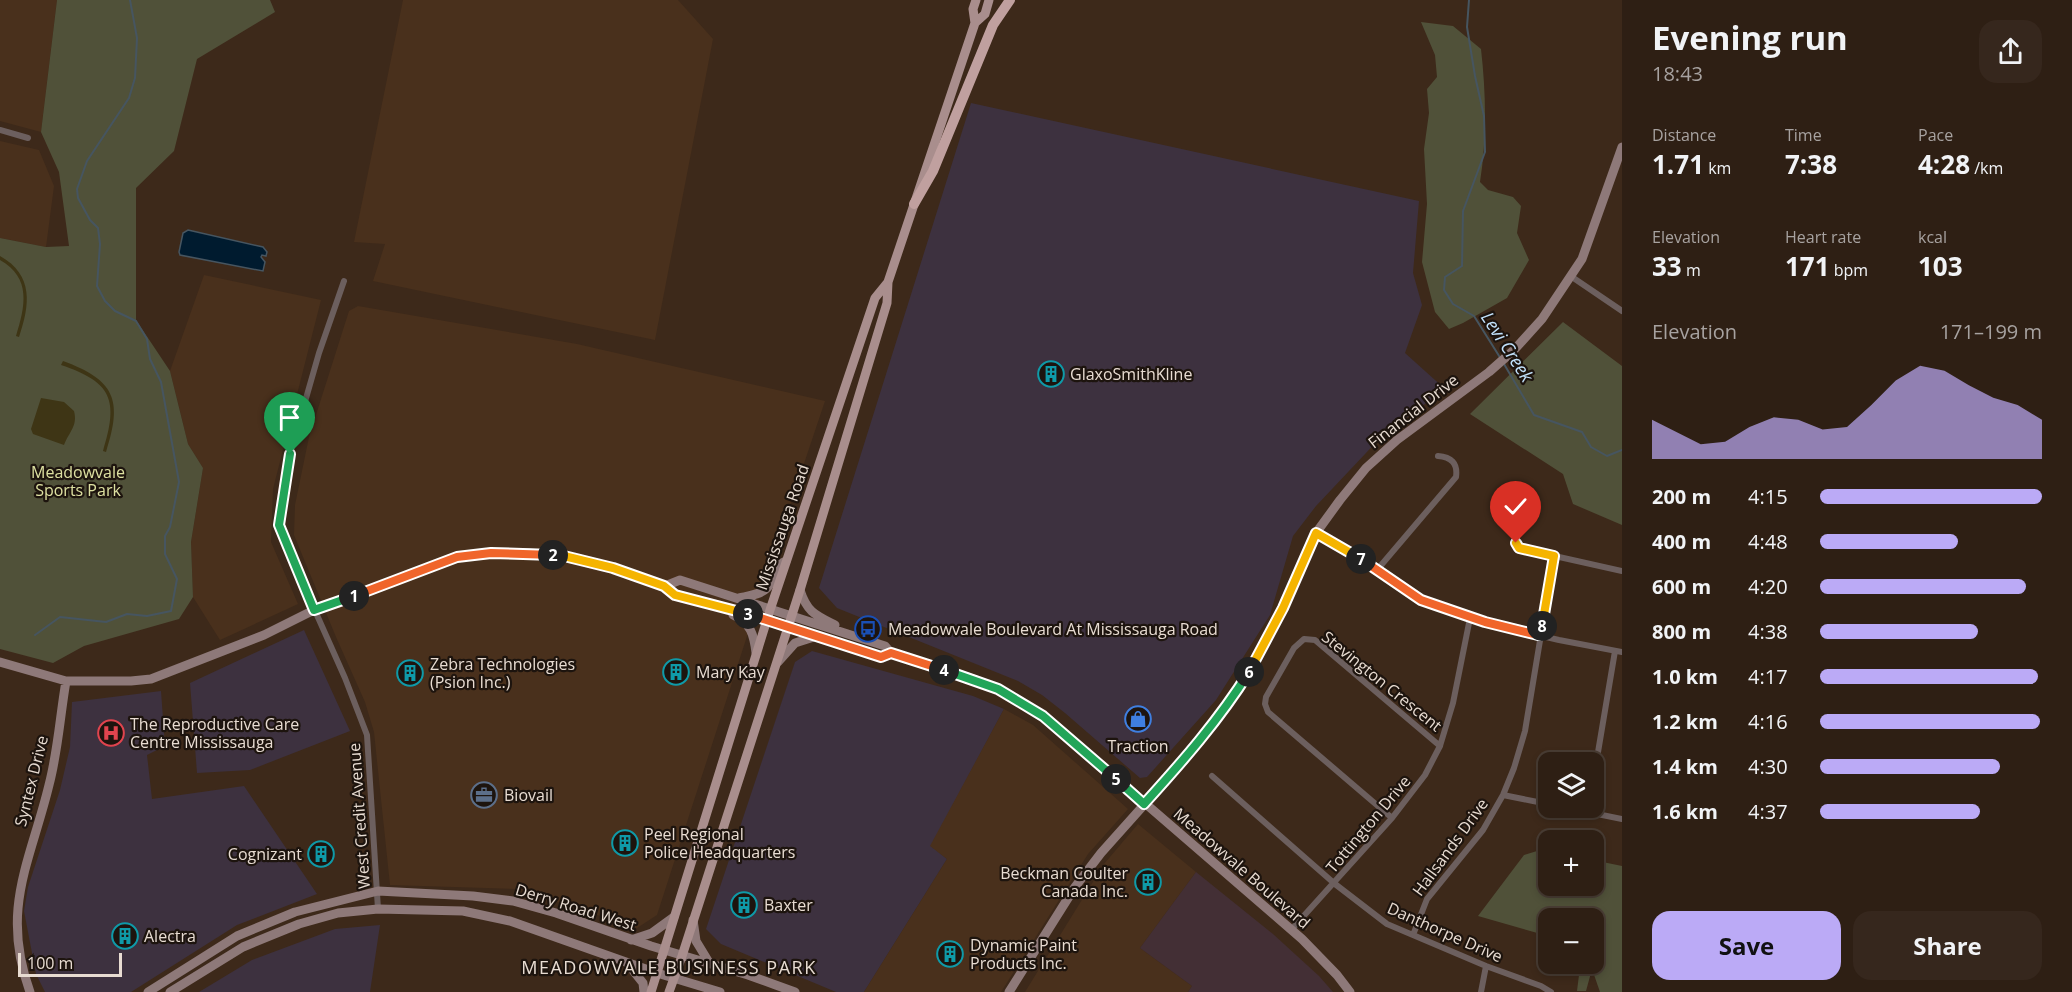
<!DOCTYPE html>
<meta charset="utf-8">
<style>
body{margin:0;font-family:"Open Sans",sans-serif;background:#36271d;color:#f1f3f6;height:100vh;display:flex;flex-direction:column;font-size:22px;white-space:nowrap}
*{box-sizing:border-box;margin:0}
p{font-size:20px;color:#a7a2a0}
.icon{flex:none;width:33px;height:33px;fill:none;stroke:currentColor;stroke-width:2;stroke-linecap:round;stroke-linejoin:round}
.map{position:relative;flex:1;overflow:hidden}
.details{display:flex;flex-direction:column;background:#2e1f14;width:450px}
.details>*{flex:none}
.fabs{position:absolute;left:1538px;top:752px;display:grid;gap:12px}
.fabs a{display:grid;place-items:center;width:66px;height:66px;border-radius:12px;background:#2e1f14;box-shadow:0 3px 9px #0003,0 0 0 2px #493d34;font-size:30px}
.scale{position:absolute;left:18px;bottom:15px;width:104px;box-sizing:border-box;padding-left:6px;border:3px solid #e8dcd2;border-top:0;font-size:16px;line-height:21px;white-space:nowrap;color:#e8dcd2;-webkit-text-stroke:4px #1d140e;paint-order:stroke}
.pin{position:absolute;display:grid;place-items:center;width:51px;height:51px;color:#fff;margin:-62px -26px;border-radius:50% 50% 50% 0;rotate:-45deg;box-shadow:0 0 6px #0007}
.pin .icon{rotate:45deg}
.km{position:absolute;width:30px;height:30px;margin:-15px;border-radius:50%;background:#222;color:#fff;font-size:16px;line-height:30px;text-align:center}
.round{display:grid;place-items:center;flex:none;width:63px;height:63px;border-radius:18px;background:#36271d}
.summary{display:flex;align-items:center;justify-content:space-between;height:102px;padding:0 30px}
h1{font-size:33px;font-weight:700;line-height:45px}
.stats{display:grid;grid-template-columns:repeat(3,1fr);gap:9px;height:102px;padding:6px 30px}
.stats div{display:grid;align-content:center}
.stats b{font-size:26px;font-weight:700}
.stats small{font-size:16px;font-weight:400}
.stats p{font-size:16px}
.chart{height:168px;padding:12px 30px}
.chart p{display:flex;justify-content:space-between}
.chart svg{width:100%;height:108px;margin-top:6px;fill:#bbaaf6;opacity:.7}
.cta{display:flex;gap:12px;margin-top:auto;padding:12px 30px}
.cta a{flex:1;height:69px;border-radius:18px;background:#bbaaf6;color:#111;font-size:24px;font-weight:700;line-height:69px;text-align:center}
.cta a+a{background:#36271d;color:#f1f3f6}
ul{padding:0 30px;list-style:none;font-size:20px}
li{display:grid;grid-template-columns:96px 72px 1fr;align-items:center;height:45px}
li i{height:15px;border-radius:8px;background:#bbaaf6}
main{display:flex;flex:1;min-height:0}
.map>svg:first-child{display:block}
.commercial{fill:#3d313f}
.built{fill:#49301c}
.education{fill:#432f35}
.green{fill:#505139}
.sand{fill:#3e3515}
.water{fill:#001b2f;stroke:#465560;stroke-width:1.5}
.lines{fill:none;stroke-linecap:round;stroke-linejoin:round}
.stream{stroke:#465560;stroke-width:2}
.street{stroke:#6c5f5e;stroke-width:6}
.secondary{stroke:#8e7979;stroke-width:9}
.primary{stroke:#a98e8d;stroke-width:9}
.highway{stroke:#c0a09f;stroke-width:10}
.split-1-casing{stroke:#fff;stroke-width:12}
.split-2-casing{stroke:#fff;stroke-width:12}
.split-3-casing{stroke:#fff;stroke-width:12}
.split-4-casing{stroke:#fff;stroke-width:12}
.split-5-casing{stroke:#fff;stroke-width:12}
.split-6-casing{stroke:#fff;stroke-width:12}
.split-7-casing{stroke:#fff;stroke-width:12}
.split-8-casing{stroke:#fff;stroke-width:12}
.split-9-casing{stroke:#fff;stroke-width:12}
.split-1{stroke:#22a559;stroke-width:8}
.split-2{stroke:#f0652b;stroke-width:8}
.split-3{stroke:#f5b400;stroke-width:8}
.split-4{stroke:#f0652b;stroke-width:8}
.split-5{stroke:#22a559;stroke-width:8}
.split-6{stroke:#22a559;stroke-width:8}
.split-7{stroke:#f5b400;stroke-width:8}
.split-8{stroke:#f0652b;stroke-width:8}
.split-9{stroke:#f5b400;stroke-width:8}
.labels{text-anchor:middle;stroke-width:4.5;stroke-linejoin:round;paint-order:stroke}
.poi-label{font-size:16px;fill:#e8dcd2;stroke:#1d140e;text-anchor:start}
.street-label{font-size:16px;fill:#e8dcd2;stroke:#1d140e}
.park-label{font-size:16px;fill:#dde0a1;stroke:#1d140e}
.water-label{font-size:18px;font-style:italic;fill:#c2e2fc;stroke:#1d140e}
.neighbourhood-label{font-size:18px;letter-spacing:1.5px;fill:#e8dcd2;stroke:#1d140e}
</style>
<main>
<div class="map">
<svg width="1622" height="992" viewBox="0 0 1622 992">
<rect width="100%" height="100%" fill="#3d291a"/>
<path class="commercial" d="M971,103L1419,201L1413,273L1422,305L1405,353L1445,389L1382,436L1316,506L1293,536L1270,615L1216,700L1147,777L1140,778L1065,713L1042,695L1018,681L837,608L819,588Z
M304,630L350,731L250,770L197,773L190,683Z
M812,651L973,696L1004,709L931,846L947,859L864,992H836L721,944L706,929L795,662Z
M161,691L165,746L147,755L152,799L244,786L317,894L237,925L131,992H45L36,974L24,911L28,887L60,790L70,747L72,702Z
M380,925L370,992H199L252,960L335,929Z"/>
<path class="built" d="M0,0H57L41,132L0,121Z
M403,0H678L713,39L655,340L373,281L385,244L354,242Z
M0,141L39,150L54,186L46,247L0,238Z
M204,275L321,300L273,489L271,542L298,604L220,640L193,597L191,542L203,468L188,444L170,371Z
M358,306L577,344L825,401L769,568L657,915L637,928L518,889L390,885L374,732L365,702L336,637L294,535L295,505L309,437L349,311Z
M1004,709L1033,725L1128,809L1088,854L1001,992H864L947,859L930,846Z
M1138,824L1196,872L1140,948L1192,986L1188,992H1025L1104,864Z"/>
<path class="education" d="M1196,872L1273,934L1319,976L1333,992H1188L1192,986L1140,948Z"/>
<path class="green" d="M57,0H270L275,12L197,59L174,151L136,188V320L170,371L188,444L203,468L191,542L193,597L179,619L84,646L53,663L0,649V238L46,247L69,246L59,172L41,132Z
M1421,22L1453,26L1481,49C1486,93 1487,138 1480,182L1488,190L1513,197L1521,206L1517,233L1529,260L1507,298L1463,323L1449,329L1435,312L1422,262L1427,204L1424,149L1429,113L1427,89L1437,77L1435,55Z
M1563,322L1622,366V525L1573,504L1563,474L1470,414Z
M1537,851L1548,852V885H1593V860L1622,866V992H1600L1592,969L1586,991H1577L1580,967L1583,964L1593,963V918H1548V936L1478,916L1524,855Z"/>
<path class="sand" d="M0,256C34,275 30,305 19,337L16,336C25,307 32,278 0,260Z
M63,361C115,380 123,400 106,452L103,451C119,400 112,382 61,365Z
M41,398L64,402L74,411C78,426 69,432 64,445L33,434L31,429Z"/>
<path class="water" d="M188,230L263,247L267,252L266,256L262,255L261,257L265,262L263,271L180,255L179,252L183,233Z"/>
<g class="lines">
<path class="stream" d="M1469,0L1467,27L1475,76L1484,116L1485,152L1463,211L1462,266L1445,277L1444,290L1453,304L1474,316L1501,359
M1504,364L1534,415L1582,432L1591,447L1607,456L1622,450
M35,635L60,617L106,622L127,614L147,616L171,611L177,579L165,554V536L170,527L179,482L161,382L150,359L147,339L136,321L115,311L105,301L97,286L100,244L98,228L90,220L78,198L77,189L87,161L129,98L135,78L137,38L130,0"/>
<path class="street" d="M0,130L28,138
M1572,277L1622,311
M344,281L319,353L288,461L280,525L288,550L345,678L367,735L378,909
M1517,531L1515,541L1519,548L1622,571
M1316,533L1367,563L1421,600L1485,623L1559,640L1622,652
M1377,570L1456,477C1458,463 1451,457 1438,456
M1212,776L1335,884L1387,924L1486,966L1541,986L1551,992
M1593,782L1615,651
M1503,795L1548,804
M1563,807L1622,819
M1392,818L1268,712L1265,704L1266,697L1294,648L1304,639L1315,640L1440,746
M1291,930L1392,818L1425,775L1440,746L1453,703L1470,618
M1413,935L1427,899L1483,830L1503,795L1514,768L1525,731L1554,556
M1481,992L1486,966"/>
<path class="secondary" d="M665,586L680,580L885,646L891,653C926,664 962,673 996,688C1027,702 1054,725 1080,747L1302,939L1337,975L1350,992
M800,590C807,612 815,615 835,625
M739,598C748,596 760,595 767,588C776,579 772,566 786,561
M733,615C751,623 754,635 756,653
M0,662L66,681H131L151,679L264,635L314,610L457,557L491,553H529L564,556L613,568L665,586L675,595L767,619L881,657L891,653
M778,662L795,643L817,636
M693,920L696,941L710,964
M631,940L652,933L674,917
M627,963L643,983L644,992
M30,992C0,909 30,863 49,785C58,751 60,716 66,681
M148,992L237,936L295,912L378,891L473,896L513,901L556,913L651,946L748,975L795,992
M170,992L243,947L299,924L338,913L378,909L463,911L510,921L657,973L720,992
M1009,992L1075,887L1101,853L1185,759L1220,715L1248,674L1283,608L1316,533L1340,500L1366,468L1397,440L1489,372L1514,350L1542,319L1582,259L1622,147"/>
<path class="primary" d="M975,23L985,14L989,0
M651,992L770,610L875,298L888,282
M669,992L682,956L800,590L887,303L888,282L975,23L973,9L976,0"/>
<path class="highway" d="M914,204L933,171L993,25L1010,0"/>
</g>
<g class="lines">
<g class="split-1-casing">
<path id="split-1" d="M290,454L279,525L314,610L354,596"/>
</g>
<g class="split-2-casing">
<path id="split-2" d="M354,596L457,557L491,553L553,555"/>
</g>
<g class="split-3-casing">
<path id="split-3" d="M553,555L564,556L613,568L664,586L675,595L748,614"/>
</g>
<g class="split-4-casing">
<path id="split-4" d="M748,614L881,657L891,653L944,670"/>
</g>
<g class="split-5-casing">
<path id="split-5" d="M944,670L998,689L1043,716L1116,779"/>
</g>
<g class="split-6-casing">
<path id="split-6" d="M1116,779L1144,804C1182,762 1219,720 1249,672"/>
</g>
<g class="split-7-casing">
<path id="split-7" d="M1249,672L1283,608L1316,533L1361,559"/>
</g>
<g class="split-8-casing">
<path id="split-8" d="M1361,559L1421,600L1485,622L1538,635H1540L1542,626"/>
</g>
<g class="split-9-casing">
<path id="split-9" d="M1516,543L1519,548L1554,556L1542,626"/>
</g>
<use href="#split-1" class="split-1"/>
<use href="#split-2" class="split-2"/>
<use href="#split-3" class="split-3"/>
<use href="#split-4" class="split-4"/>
<use href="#split-5" class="split-5"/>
<use href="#split-6" class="split-6"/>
<use href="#split-7" class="split-7"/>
<use href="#split-8" class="split-8"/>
<use href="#split-9" class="split-9"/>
</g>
<defs>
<g id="building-ring" transform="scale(1.35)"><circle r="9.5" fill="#1d140e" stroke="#0f9aa8" stroke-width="1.5"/><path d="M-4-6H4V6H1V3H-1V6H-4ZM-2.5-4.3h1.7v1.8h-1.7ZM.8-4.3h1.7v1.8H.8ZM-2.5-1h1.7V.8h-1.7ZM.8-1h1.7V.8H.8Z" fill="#0f9aa8"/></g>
<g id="bus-ring" transform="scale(1.35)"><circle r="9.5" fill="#1d140e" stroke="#1a4fb4" stroke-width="1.5"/><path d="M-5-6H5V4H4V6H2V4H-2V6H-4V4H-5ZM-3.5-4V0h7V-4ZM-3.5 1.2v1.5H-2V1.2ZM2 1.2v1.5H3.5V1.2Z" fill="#1a4fb4"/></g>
<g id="shop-ring" transform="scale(1.35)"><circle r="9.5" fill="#1d140e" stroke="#3f7fe0" stroke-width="1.5"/><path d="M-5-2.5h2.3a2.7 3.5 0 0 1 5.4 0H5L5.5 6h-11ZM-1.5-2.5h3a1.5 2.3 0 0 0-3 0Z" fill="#3f7fe0"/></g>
<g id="hospital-ring" transform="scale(1.35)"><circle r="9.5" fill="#1d140e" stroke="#e0444e" stroke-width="1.5"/><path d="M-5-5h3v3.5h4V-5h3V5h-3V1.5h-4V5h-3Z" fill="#e0444e"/></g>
<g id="office-ring" transform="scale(1.35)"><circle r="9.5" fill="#1d140e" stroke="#5c6f8a" stroke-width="1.5"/><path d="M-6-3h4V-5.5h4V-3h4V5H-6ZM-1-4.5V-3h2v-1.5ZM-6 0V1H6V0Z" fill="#5c6f8a"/></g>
</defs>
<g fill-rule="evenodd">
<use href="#building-ring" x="1051" y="374"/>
<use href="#bus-ring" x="868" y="629"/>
<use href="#building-ring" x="676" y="672"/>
<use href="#building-ring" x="410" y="673"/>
<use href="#shop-ring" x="1138" y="719"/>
<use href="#hospital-ring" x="111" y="733"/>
<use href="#office-ring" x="484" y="795"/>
<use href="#building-ring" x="625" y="843"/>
<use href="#building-ring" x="321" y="854"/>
<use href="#building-ring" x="1148" y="882"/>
<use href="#building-ring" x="744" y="905"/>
<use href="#building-ring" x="125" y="936"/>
<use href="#building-ring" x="950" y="954"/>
</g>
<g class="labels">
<g class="poi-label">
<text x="1070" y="380">GlaxoSmithKline</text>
<text x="888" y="635">Meadowvale Boulevard At Mississauga Road</text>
<text x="430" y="670">Zebra Technologies<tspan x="430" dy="18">(Psion Inc.)</tspan></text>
<text x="696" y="678">Mary Kay</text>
<text x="130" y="730">The Reproductive Care<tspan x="130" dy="18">Centre Mississauga</tspan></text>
<text x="1138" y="752" text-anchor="middle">Traction</text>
<text x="504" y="801">Biovail</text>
<text x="644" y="840">Peel Regional<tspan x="644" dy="18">Police Headquarters</tspan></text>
<text x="302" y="860" text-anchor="end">Cognizant</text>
<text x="1128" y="879" text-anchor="end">Beckman Coulter<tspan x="1128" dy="18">Canada Inc.</tspan></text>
<text x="764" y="911">Baxter</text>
<text x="144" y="942">Alectra</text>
<text x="970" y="951">Dynamic Paint<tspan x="970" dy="18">Products Inc.</tspan></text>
</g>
<g class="street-label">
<text transform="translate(1413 411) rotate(-38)" y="6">Financial Drive</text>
<text transform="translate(782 527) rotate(-71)" y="6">Mississauga Road</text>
<text transform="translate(1382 681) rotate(39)" y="6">Stevington Crescent</text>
<text transform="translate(31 781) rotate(-76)" y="6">Syntex Drive</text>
<text transform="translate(359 816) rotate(-94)" y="6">West Credit Avenue</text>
<text transform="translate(1368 824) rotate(-50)" y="6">Tottington Drive</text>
<text transform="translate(1450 847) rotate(-54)" y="6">Hallsands Drive</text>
<text transform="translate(1242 868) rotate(41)" y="6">Meadowvale Boulevard</text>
<text transform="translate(576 907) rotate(17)" y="6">Derry Road West</text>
<text transform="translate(1445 932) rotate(24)" y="6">Danthorpe Drive</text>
</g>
<g class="park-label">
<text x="78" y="478">Meadowvale<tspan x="78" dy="18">Sports Park</tspan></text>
</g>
<g class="water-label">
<text transform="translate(1507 347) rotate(57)" y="6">Levi Creek</text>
</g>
<g class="neighbourhood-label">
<text x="669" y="974">MEADOWVALE BUSINESS PARK</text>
</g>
</g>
</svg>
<div class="fabs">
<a><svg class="icon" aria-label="layers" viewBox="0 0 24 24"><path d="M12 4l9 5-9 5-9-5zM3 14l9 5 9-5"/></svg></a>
<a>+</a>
<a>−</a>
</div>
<div class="scale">100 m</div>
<div class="pin" style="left:290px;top:454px;background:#1e9e55"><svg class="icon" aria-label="arrive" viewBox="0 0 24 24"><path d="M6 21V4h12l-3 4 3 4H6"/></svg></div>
<div class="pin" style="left:1516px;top:543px;background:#d93025"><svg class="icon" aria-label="check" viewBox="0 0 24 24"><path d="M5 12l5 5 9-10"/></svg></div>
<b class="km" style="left:354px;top:596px">1</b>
<b class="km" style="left:553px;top:555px">2</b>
<b class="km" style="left:748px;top:614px">3</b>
<b class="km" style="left:944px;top:670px">4</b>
<b class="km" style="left:1116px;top:779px">5</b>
<b class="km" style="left:1249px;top:672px">6</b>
<b class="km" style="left:1361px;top:559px">7</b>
<b class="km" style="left:1542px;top:626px">8</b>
</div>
<section class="details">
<div class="summary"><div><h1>Evening run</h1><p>18:43</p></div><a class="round"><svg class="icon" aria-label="share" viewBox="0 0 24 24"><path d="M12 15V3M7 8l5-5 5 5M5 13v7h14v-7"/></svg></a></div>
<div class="stats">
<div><p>Distance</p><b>1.71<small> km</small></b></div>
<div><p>Time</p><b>7:38</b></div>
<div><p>Pace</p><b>4:28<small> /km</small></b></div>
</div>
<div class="stats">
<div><p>Elevation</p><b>33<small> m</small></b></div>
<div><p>Heart rate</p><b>171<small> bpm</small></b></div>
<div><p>kcal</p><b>103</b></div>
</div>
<div class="chart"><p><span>Elevation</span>171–199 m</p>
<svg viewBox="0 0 160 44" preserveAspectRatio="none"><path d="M0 44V28L10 33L20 38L30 37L40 31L50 27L60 28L70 32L80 31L90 22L100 12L110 6L120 8L130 14L140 19L150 22L160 28V44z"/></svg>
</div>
<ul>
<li><b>200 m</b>4:15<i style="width:100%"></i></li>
<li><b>400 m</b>4:48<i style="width:62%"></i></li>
<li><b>600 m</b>4:20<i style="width:93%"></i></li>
<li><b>800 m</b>4:38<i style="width:71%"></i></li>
<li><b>1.0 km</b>4:17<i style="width:98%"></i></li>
<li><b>1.2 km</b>4:16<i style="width:99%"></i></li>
<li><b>1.4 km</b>4:30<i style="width:81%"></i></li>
<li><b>1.6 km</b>4:37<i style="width:72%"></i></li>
</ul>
<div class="cta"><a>Save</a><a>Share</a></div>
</section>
</main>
